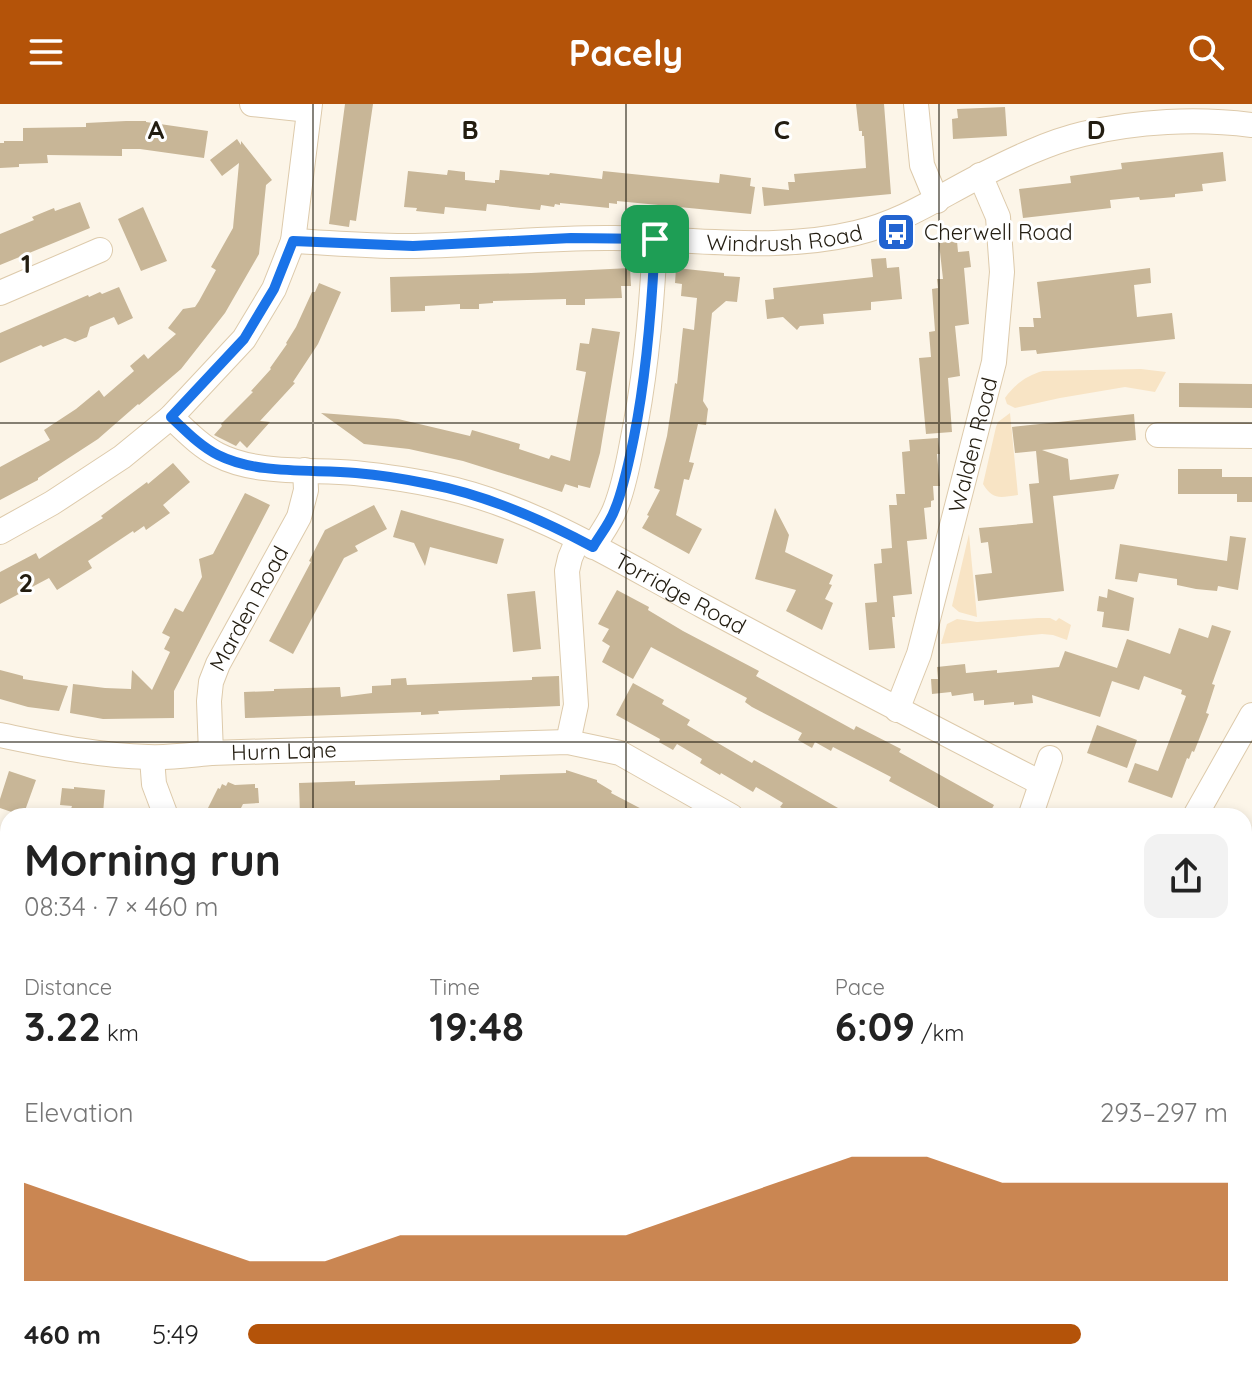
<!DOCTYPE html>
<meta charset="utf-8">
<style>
body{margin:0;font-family:Quicksand,sans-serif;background:#f2f2f2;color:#222;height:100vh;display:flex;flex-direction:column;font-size:30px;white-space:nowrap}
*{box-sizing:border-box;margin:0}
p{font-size:26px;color:#767676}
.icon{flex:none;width:44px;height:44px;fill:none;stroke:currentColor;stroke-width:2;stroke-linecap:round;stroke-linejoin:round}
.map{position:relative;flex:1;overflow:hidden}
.details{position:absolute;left:0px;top:704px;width:1252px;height:574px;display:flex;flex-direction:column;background:#fff;border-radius:24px 24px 0 0;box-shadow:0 4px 12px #0003}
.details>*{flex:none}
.pin{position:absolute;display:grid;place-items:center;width:68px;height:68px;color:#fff;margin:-34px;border-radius:16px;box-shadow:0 4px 12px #0006}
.round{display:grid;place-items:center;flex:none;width:84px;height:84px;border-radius:16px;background:#f2f2f2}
.head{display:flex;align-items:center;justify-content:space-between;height:136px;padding:0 24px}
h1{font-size:44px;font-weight:800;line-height:60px}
.stats{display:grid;grid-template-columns:repeat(3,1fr);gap:12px;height:136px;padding:8px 24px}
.stats div{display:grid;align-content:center}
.stats b{font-size:40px;font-weight:800}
.stats small{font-size:22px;font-weight:400}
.stats p{font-size:22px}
.chart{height:224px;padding:16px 24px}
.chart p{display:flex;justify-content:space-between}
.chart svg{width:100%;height:144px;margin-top:8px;fill:#b45309;opacity:.7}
ul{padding:0 24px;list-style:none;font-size:26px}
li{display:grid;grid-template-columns:128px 96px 1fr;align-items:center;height:60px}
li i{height:20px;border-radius:10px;background:#b45309}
header{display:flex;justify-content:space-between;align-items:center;height:104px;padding:0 24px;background:#b45309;color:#fff;font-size:36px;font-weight:800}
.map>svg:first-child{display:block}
.green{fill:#f8e4c5}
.building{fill:#c8b697}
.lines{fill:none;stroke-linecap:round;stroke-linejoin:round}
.minor-casing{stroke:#ddcaab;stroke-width:26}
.minor{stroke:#fff;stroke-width:24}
.route-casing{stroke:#fff;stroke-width:16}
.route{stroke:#1a73e8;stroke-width:10}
.grid{fill:none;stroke:#231d11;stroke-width:2;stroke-opacity:0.55}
.labels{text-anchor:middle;stroke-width:6;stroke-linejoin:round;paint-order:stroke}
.poi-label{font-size:22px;fill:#231d11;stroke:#fff;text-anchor:start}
.street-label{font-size:22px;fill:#231d11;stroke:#fff}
.grid-label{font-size:26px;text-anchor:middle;font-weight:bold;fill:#231d11;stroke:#fff;stroke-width:6;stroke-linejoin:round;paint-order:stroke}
</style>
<header><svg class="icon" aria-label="menu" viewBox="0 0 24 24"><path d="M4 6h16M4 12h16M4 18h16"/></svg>Pacely<svg class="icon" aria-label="search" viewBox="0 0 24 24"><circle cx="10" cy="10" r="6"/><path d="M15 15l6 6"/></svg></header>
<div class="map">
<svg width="1252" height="1277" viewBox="0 0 1252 1277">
<rect width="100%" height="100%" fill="#fcf5e8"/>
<path class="green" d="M1141,265L1166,268L1155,288L1125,283L1060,294L1015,304L1007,300L1005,294C1014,281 1027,271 1043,267Z
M1010,309L1018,391C1001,393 993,397 983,380L996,323L998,318Z
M969,430L977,513L959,508L952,502Z
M1038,514H1050L1056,517L1059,514L1071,521L1067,536L1053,531L1042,530L941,540L947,520L957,515L977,518Z
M35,1270H133L148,1277H36Z"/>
<path class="building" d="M345,0H373L356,117L350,116L349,123L329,120Z
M856,0H884L891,90L764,102L762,83L789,86L788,78H795L794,70L866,64L864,32H862V27H859Z
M1005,3L1007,32L953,35L952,15L958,14L957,5Z
M126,17H146V18L208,27L204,54L140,45H122V52L47,51L48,59L19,60V63L0,64V39H4V37H23V24L86,23V19Z
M237,35L241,41V37L272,76L266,81L259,150L225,209L181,265L139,301L138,300L98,335L38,374V376L0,396V363L50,336L44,326L76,305L99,286L104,293L134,267L130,262L144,250L148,255L176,230L168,224L183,205L195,203L199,197L216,166L211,163L233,124L239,59L222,72L210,56Z
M1223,48L1226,77L1202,80L1203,87L1175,90V93L1140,96L1139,93L1110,96L1111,104L1023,114L1019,85L1071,79L1070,72L1122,65L1121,59Z
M448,66L465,68V76L495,79V76H499L500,66L549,71L550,69L602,75L603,67L719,79L720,70L751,74L750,82L755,83L751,110L617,97V100L609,99V104L560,99V101L555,100L554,103L541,101L540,106L487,100L486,107L445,103L444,110L416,107L417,104L404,103L408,67L447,71Z
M80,98L90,124L0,161V130L34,116L32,113L54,104L55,107Z
M143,103L167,157L141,167L118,115Z
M957,137L958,148L969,147L971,163L964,164L969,220L955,222L960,272L948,274L952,328L926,330L919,254L931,253L929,228L935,227L932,185L938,184L937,175H943L939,139Z
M886,154L887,164L899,163L902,195L871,198V206L823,210L824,220L800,222L797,226L783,213L767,215L765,196L774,195L773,184L873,173L871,155Z
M630,164L631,182H621L622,194L585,195V201H566V195L493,197V199L479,200V205H460V200L425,202V207L391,208L390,173L531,169Z
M676,164L724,169V172L740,173L737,198L726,197L712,209L703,297L708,305L706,321L698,320L689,358L694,359L689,376L684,375L676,411L702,425L689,450L642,424L649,412L647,411L660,386L654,384L667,332L675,279L677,280L683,224L694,226L697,194L681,192L682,180L675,179Z
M1150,164L1151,179L1134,181L1137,213L1172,209L1175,235L1037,250L1036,246L1021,247L1019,223H1034L1033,214H1041L1037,178Z
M319,179L341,188L318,240L293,278L295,279L260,317L270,318L247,344L240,337L236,342L214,331L222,322L221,320L253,288L251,287L271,265L270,264L287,240L286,239L296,223L312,188H315Z
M119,183L133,214L118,221L114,213L90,223L87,233L75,238L65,234L43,243L41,241L0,259V229L88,191L89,193L100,188L102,190Z
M592,224L620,228L600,349L590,384L578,381V384L565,380L562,388L463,357L409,345L364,340L321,309L398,315L470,332L472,326L520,340L519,345L549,355L551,351L570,357L586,268L576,266L580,239L589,240Z
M1179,279L1252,280V304L1179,303Z
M1134,310L1136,336L1042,346L1068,355L1070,376L1119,370L1114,385L1053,392L1064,487L978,497L975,471L992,469L988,438L981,439L979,424L1033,419L1029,380L1039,379L1036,347L1015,349L1012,323Z
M938,334L940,350H937L940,382H933L934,396L931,397V403L924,404L927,435L907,437L912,490L893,492L895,513H892L895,544L869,546L865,499L877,498L874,460L882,459L881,445L892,444L889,401H897L896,390H905L902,348L910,347L909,336Z
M173,359L190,378L163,401L170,409L146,426L144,422L134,429L133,427L88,457L92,464L57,486L49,474L0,500V468L36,449L39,455L83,427L103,414L101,412L147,378L148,380Z
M1178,365H1222V373H1252V398H1237V390H1178Z
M245,389L270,401L174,587V614L103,615L70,609L73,580L105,584L131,585L132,566L152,586L170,548L164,545L170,533L162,529L175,504L183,508L202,473L199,455L213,450Z
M374,401L387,425L355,442L358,447L344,454L293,550L269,537L311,458L309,457L325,426Z
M775,404L789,431L785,448L833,471L829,480L832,481L825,495L833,499L822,526L786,507L796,486L755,475Z
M401,406L504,435L497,460L430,443L425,462L414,439L393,433Z
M1230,432L1246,434L1238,486L1218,482L1217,487L1196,485L1177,481V475L1139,469L1137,478L1115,475L1120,440L1227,457Z
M1108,485L1134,494L1129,527L1102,523L1104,508L1097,507L1099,492L1107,494Z
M617,486L649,503L648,506L683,527L759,567L756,572L774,582L854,626L856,622L901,645L899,648L994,701L988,712H954L889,677L891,673L833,643L831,647L815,638L812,644L798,636L802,629L752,603L745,598L747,594L651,543L633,575L602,558L610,542L602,537L609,525L598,520Z
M535,487L541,545L513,548L507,490Z
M1212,521L1231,527L1212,580L1215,581L1206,609L1209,610L1194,648L1192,647L1189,655L1187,654L1172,694L1128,678L1135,659L1158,667L1186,592L1181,590L1182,586L1144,572L1139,586L1112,577L1100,613L1032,591L1033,599L1014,601V598L984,601V596L974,597L973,589L952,592L951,588L932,590L931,575H938L937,563L965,560L966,569L997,566V569L1059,563L1065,547L1117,564L1127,535L1170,550L1179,524L1208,534Z
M0,566L23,572V575L68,582L59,607L28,603L0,595Z
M559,572L560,602L438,607L439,610L421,611V608L245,614L244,588L274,587V585L340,583L341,593L372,589V582L391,581V575L406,574L407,581L532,576V573Z
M633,579L664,596L662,600L690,616L687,621L752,659L754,656L852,712H795L780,703L783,699L756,683L753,688L721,669L720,671L700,659L702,655L677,640L673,646L659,638L660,635L616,611Z
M1097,621L1137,636L1127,664L1087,649Z
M566,666L597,676V678L612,687L611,689L655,712H562L564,705L490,709V712H300L299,679L355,677V681L500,676V671L566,669Z
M9,667L36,676L23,712L0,704V695Z
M228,678L235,681L255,680V684H258L259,699L243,700L237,712H204L218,684L220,685L222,680L226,682Z
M74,683L105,686L103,709L71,705L72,702L60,701L62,684L74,685Z"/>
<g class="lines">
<g class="minor-casing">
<g id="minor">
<path d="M252,0L309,6"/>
<path d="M916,0L922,61L937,97"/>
<path id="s1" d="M293,137C334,139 374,143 415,142C481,141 548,133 614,134C695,135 777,148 856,129C904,118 940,92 982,71C1014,55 1049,38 1083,30C1137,17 1197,14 1252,21"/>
<path d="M0,189L100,146"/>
<path id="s2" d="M171,313C186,327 200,342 218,351C257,371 313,365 355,369C383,372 412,376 439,382C534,402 619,457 703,502C815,562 928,621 1041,679"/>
<path d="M1158,331L1252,332"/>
<path d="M0,428L52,399L122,353L171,313L244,235L274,185L293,137L310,0"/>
<path d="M593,443C600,431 610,418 615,405C623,385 628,361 632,339C646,271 652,204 655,135"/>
<path id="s3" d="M897,606L919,550L994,258L1002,168L998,113L980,71"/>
<path id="s4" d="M0,631C49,641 98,652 148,653C169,654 190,651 211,649L568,638L620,649L731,712"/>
<path d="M568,638L576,601L567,467L570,454L578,435"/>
<path id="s5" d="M211,649L209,597L211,578L218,560L299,413L306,386L305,366"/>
<path d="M152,654L154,680L166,712"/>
<path d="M1031,710L1050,654"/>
<path d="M1195,712L1252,611"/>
<path d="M1244,999L1252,993"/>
<path d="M1244,1053C1252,1079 1248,1106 1244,1133"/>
<path d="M0,1120L8,1128"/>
<path d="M163,1270L177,1277"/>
<path d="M1004,1270L1011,1272L1016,1270"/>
<path d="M1227,1270L1228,1277"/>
<path d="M224,1277L227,1270"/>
<path d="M254,1277L255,1270"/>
</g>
</g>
<use href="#minor" class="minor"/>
</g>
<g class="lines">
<g class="route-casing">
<path id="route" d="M571,134L655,135C652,202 647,268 634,333C629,357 624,383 615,405C610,419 600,431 593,443C541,415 487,391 429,380C405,375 380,371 356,369C313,365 258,371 218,351C200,342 186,327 171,313L244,235L274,185L293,137L413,142Z"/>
</g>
<use href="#route" class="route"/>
</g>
<path class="grid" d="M313,0V712M626,0V712M939,0V712M0,319H1252M0,638H1252M0,958H8M1244,958H1252M313,1270V1277M626,1270V1277M939,1270V1277"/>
<defs>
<g id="bus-square" transform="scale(2)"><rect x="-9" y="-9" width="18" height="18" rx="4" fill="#2364d0" stroke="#fff"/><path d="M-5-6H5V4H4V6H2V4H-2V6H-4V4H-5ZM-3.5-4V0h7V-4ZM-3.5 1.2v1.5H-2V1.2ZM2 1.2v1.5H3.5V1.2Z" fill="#fff"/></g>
</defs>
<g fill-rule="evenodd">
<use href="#bus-square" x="896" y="128"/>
</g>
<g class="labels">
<g class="poi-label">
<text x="924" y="136">Cherwell Road</text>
</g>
<g class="street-label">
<text dy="8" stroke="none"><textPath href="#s1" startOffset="492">Windrush Road</textPath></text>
<text dy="8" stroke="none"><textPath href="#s3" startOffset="276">Walden Road</textPath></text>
<text dy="8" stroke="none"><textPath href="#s2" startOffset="550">Torridge Road</textPath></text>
<text dy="8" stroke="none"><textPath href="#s5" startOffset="154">Marden Road</textPath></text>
<text dy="8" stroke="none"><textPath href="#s4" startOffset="286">Hurn Lane</textPath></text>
</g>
</g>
<g class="grid-label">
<text x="156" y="35">A</text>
<text x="470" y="35">B</text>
<text x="782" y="35">C</text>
<text x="1096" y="35">D</text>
<text x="26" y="169">1</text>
<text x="26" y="488">2</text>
</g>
</svg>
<div class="pin" style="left:655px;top:135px;background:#1e9e55"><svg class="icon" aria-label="arrive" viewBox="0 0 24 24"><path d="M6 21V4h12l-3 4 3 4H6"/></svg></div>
<section class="details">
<div class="head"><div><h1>Morning run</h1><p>08:34 · 7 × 460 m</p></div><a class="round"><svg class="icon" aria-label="share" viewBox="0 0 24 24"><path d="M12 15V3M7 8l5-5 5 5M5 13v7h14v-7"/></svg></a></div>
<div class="stats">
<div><p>Distance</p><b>3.22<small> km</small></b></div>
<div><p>Time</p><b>19:48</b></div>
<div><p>Pace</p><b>6:09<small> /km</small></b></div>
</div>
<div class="chart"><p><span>Elevation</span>293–297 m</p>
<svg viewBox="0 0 160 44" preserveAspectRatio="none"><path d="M0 44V14L10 22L20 30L30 38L40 38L50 30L60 30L70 30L80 30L90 22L100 14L110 6L120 6L130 14L140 14L150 14L160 14V44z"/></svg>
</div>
<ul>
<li><b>460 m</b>5:49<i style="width:85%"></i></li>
</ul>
</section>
</div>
